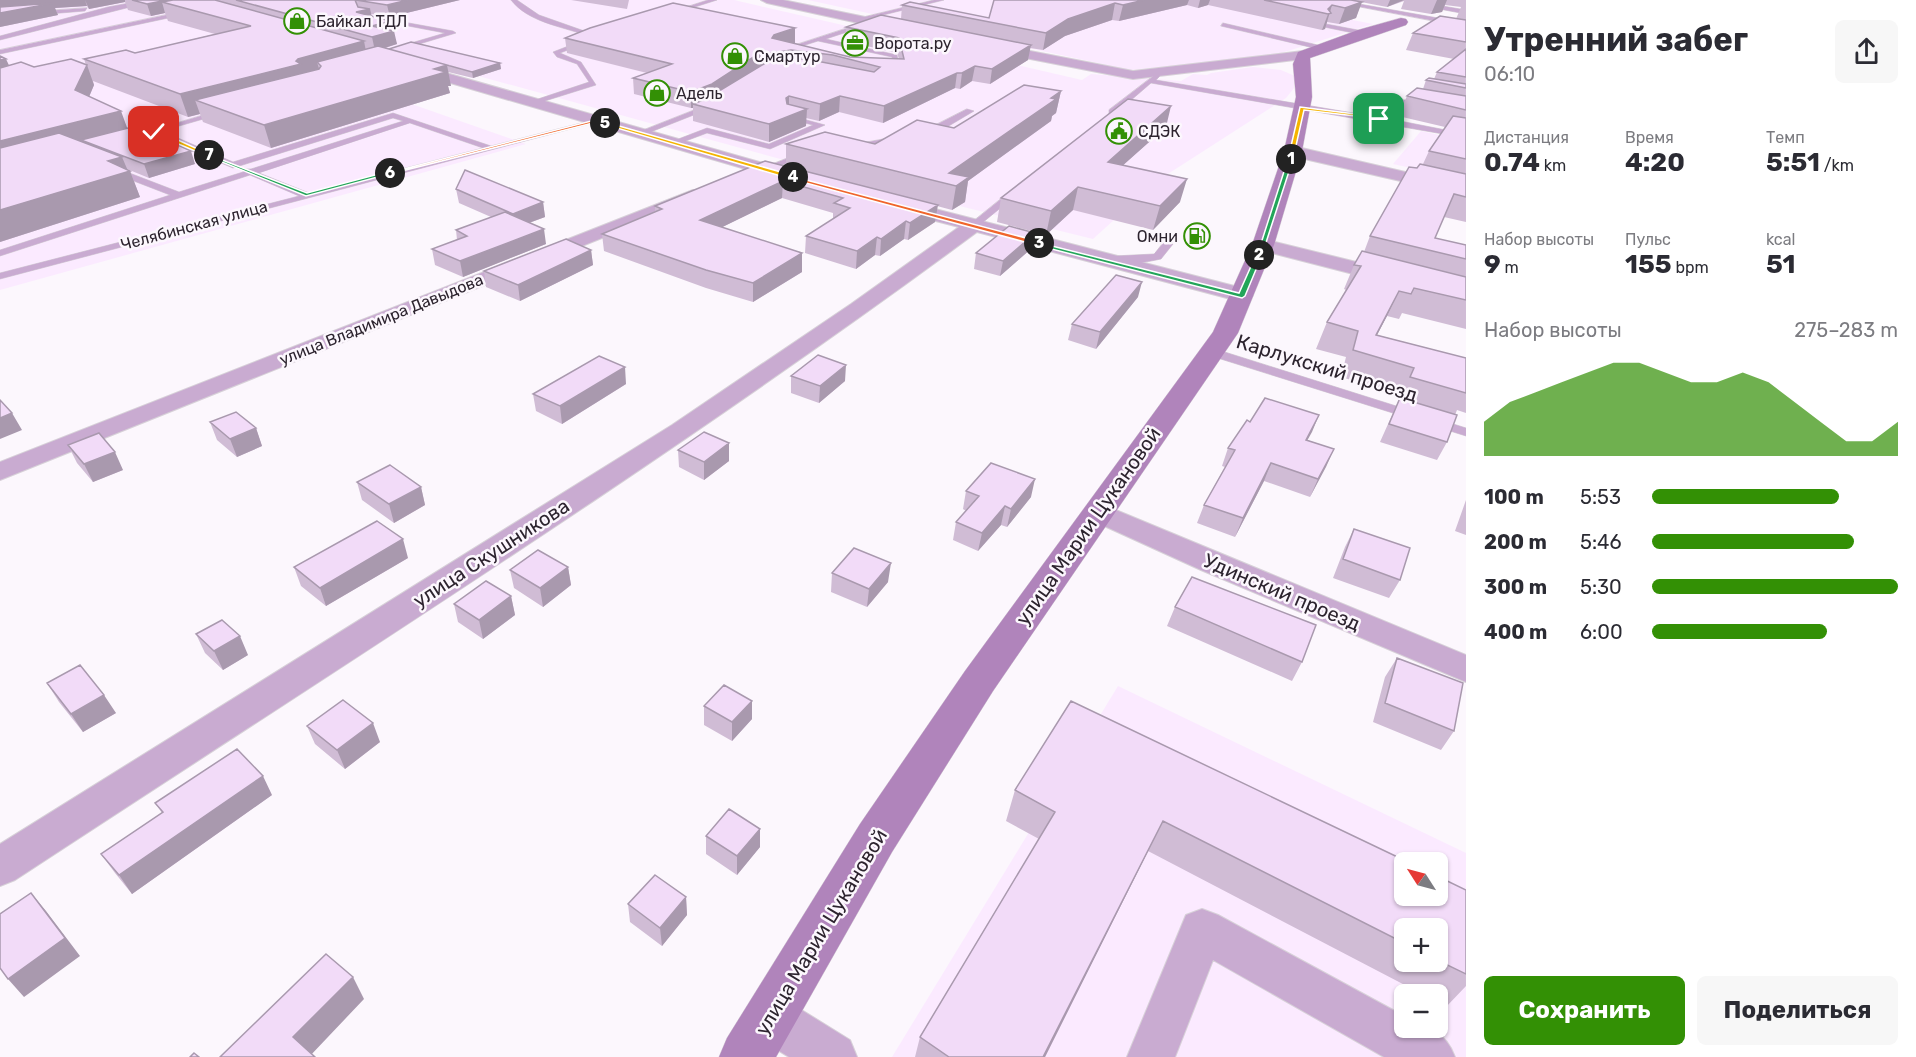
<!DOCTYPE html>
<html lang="ru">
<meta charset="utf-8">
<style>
body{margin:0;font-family:Rubik,sans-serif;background:#f7f7f7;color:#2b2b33;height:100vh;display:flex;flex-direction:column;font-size:22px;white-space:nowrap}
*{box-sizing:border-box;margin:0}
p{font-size:20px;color:#7c7c81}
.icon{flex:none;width:33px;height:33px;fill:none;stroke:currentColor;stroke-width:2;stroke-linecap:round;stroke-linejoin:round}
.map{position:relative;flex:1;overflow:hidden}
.sheet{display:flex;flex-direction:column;background:#fff;width:450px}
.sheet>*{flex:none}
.needle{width:39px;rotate:306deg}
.controls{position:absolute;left:1394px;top:852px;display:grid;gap:12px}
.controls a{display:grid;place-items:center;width:54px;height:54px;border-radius:9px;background:#fff;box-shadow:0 2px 4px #0004;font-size:30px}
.pin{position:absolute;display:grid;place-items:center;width:51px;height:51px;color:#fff;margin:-26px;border-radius:12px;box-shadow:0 3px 9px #0006}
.km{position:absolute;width:30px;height:30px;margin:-15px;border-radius:50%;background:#222;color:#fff;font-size:16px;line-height:30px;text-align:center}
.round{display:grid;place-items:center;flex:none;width:63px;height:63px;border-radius:9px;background:#f7f7f7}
.overview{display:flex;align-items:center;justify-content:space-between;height:102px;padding:0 18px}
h1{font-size:33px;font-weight:700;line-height:45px}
.metrics{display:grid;grid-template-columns:repeat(3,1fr);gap:9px;height:102px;padding:6px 18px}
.metrics div{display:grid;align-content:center}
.metrics b{font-size:26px;font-weight:700}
.metrics small{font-size:16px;font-weight:400}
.metrics p{font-size:16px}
.chart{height:168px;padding:12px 18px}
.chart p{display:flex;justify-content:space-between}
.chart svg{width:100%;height:108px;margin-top:6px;fill:#339005;opacity:.7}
.cta{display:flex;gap:12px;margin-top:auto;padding:12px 18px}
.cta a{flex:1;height:69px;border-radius:9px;background:#339005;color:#fff;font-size:24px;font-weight:700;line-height:69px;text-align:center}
.cta a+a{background:#f7f7f7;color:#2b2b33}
ul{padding:0 18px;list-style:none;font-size:20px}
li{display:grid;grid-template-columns:96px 72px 1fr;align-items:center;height:45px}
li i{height:15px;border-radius:8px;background:#339005}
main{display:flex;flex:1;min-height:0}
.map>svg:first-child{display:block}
.built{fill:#fbeaff;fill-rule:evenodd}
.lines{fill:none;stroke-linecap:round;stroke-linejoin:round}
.lane-casing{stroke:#d7d1d8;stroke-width:1}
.street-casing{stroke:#d7d1d8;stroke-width:2}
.secondary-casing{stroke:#d7d1d8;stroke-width:1}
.lane{fill:#c9abd1;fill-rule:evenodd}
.street{fill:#c9abd1;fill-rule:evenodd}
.secondary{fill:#b084bb;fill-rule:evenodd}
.wall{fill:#d0bcd5;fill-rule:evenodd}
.shaded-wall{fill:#a999ae}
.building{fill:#f2dbf8;stroke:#a999ae;stroke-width:1.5}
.split-1{fill:#f5b400;stroke:#fff;stroke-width:1.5}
.split-2{fill:#22a559;stroke:#fff;stroke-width:1.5}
.split-3{fill:#22a559;stroke:#fff;stroke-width:1.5}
.split-4{fill:#f0652b;stroke:#fff;stroke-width:1.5}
.split-5{fill:#f5b400;stroke:#fff;stroke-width:1.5}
.split-6{fill:#f0652b;stroke:#fff;stroke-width:1.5}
.split-7{fill:#22a559;stroke:#fff;stroke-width:1.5}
.split-8{fill:#f5b400;stroke:#fff;stroke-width:1.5}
.labels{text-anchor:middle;stroke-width:5;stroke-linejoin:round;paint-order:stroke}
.far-poi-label{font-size:16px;fill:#2d242f;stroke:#fcf7fd;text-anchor:start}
.far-street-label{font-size:16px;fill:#2d242f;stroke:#fcf7fd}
.street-label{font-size:20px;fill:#2d242f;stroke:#fcf7fd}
</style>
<main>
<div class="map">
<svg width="1466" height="1057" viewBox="0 0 1466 1057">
<rect width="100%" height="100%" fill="#fcf7fd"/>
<path class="built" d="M0,0H157L326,74L526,144L0,290Z
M202,0H734L1082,80L1091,74L1181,81L1193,74L1207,75L1211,73L1253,67L1281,70L1295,76L1294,88L1286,98L1157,181L1093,239L875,185Z
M808,0H1249L1373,24L1272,56L1130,70Z
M1421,131L1466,141V180L1393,164Z
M1118,686L1466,853V1057H892ZM1404,862H1437V896H1404ZM1404,928H1437V962H1404ZM1404,994H1437V1028H1404Z"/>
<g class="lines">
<g class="lane-casing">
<path id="lane" d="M146,0H158L0,40V36L108,7Z
M511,0H517L539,15L590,33L589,42L560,53L581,62L596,85L532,105V101L589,82L577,64L557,57L553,52L584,40L585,35C560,26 528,22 511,0Z
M708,0H717L676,13L671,12Z
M934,0H944L859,21L856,19Z
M1324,0H1337L1466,23V27Z
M1425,3L1466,10V14L1423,6Z
M87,8L85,11L0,18V14Z
M185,11L187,14L0,54V50Z
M359,14L453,31L456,33L396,51L394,48L445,33L361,17Z
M863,23L865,26L826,39L897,55L901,73L889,71L895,69L892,57L818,41L780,53L777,51Z
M1223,23L1322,46L1325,48L1322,50L1221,26Z
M1326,24L1363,31L1366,33L1363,35L1324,27Z
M1156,74L1160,76L1156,80L1377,117L1399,99L1423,103H1426V107L1403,104L1385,118L1466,134V138L1151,83L1115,114H1109V110Z
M707,105L714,107L643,135L636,133Z
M967,109L974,111L942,130L924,135L920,133Z
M217,111L224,113L162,131L233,162L393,113L491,146L597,119L601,121L0,279V273L299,196L250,175L0,256V250L170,195L113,173V169H119L179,192L243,172L244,169H251L403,121L393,118L233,168L147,132ZM410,123L483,148L309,193L259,173Z
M788,115L825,125L770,149L707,133L675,145L668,143L707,128L769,144L813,125L788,119Z
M900,136H903V140L850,148L846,146Z
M803,152L810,154L767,171L760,169Z
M1012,190L1020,192L976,228H970V224Z
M1164,242L1173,244L1161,259C1146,262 1121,268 1109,259L1114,256L1154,254Z
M1212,348L1466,428V436L1208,355L1206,352Z"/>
</g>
<g class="street-casing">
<path id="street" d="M761,0H783L904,25L910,29L904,33L767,3Z
M989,43L1133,71L1303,51L1310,55L1303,59L1133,79L984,50L982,47L984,44Z
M411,63L798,173L801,177L798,181H786L406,70L404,67Z
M1293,146L1466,186V196L1287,155L1285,151L1287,147Z
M693,190L699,191L702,195L699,199L0,480V462Z
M896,199L1250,290L1253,295L1250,300L1242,302L977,232C666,462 338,668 15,880L0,886V844L672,425L851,304L959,227L889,209L887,205L889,201Z
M1263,239L1466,289V303L1256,249L1253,245L1256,241Z
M1099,503L1466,655V682L1201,570L1089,519L1084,512L1089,505Z
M1202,909L1218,915L1404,1016V1028C1431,1028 1445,1031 1455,1057H1384L1213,960L1175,1057H1127L1186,915Z
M770,994L787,1001L850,1040L857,1057H789L753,1035L746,1018L753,1001Z"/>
</g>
<g class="secondary-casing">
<path id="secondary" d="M1401,18L1406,19L1408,22L1406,25L1310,58L1312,97L1302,151L1274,245L1238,333L993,691L892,852L776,1057H719L727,1038L860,824L965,671L1213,332L1252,245L1284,151L1296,97L1293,64L1298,52L1358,30Z"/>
</g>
<use href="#lane" class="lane"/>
<use href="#street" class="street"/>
<use href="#secondary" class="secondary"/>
</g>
<path class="wall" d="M0,0H460L390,17L371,14V16L392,31L397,44L385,48L500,63L501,69L473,78L448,72L451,86H448L450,93L271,148L203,122L200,114L188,117L93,81L94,85L89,97L127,128L195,164L149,178L127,169L130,171L140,197L0,242L9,65L34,67L86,65L84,59L135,53L215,34L168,21L165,13L151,16L128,10L125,2L89,9L87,6L55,8L58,15L0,27Z
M571,0H629L627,9Z
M994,0H1466V222L1444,217L1435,238L1466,245V329L1402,313L1399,319L1387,316L1377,335L1466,358V413L1457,410L1455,415L1447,442L1437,460L1380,442L1401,395L1341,377L1346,357L1316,349L1327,322L1346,290L1344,289L1354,265L1364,252L1370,236L1417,168L1423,164L1429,151L1445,127L1398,116L1407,96L1423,89L1426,80L1434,79L1437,72L1454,59L1406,50L1413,33L1456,19L1461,7L1445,5L1442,12L1431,14L1401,9L1404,1L1387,7L1361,2L1356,18L1339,24L1327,22L1325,29L1322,30L1208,5L1198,8L1187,5L1119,21L1112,20L1065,36L1043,50L1030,48L1028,60L990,84L972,81L960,89L955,88L883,123L839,112L819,121L806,118V126L769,142L693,121V108H691L634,94L633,78L647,73L567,53L565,38L795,28V43H793L850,57L899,59L897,53L845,41L846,27L901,19L902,5L989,18Z
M1061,91L1056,113L1052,116L1051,121L968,181L965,202L952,210L937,206L935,222L908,240L904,239L880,256L875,255L856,269L805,253L806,236L833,219V213L782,198L722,227L802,272L753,302L706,288L604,251L602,234L655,211V206L786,166V144H875L954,128Z
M1166,127L1123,165L1180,202L1153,230L1073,210L1046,235L997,222L1001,198Z
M456,189L543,202L545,217L529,223L546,244L463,277L435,265L432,249L457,240L456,230L491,217L459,203Z
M1035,233L1032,248L1000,276L974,269L976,253Z
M591,250L593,265L520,301L486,287L484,271Z
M1138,297L1096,349L1068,340L1072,324Z
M791,376L845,381L819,403L791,393Z
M626,384L562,424L536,411L533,394Z
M1319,415L1307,440L1334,449L1310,497L1264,481L1235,537L1197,523L1204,505L1225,467L1222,466L1228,448L1250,422Z
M210,422L256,428L262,446L237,457L217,440Z
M729,443V461L704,480L679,467L678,450Z
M68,445L123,470L93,482L77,463Z
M357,482L421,487L425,505L394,523L362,500Z
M966,491L1031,497L1007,527L1001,525L978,551L953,540L956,522L966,511L963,509Z
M1466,500V535L1455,531Z
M1354,529L1400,580L1389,598L1333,578L1345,547Z
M408,558L326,606L301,586L294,567Z
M568,567L571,585L543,607L514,588L510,570Z
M832,573L888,582L867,607L831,592Z
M511,596L515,615L483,639L458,622L454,604Z
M1175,607L1302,662L1292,681L1167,626Z
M196,634L248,655L223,670L205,653Z
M1397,658L1454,731L1441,750L1373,722L1385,677Z
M47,683L116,713L83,732L59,702Z
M752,701V719L732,741L704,725V706Z
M1071,701L1466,890V986L1446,1007L1437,1002V994H1422L1148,851L1045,1057H915L920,1037L1039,839L1006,821L1015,790ZM1404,928H1437V962H1404Z
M307,726L380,742L345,769L315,744Z
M272,795L132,894L115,873L101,854L162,813L155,803Z
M706,836L760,847L737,875L706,854Z
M686,897L687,915L662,946L630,922L628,904Z"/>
<path class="shaded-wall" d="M0,0H85L87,6L55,8L58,15L0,27Z
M85,0H125V2L89,9Z
M167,0H184L162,2L165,13L151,16L147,4Z
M408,0H460L390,17L387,5Z
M1144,0H1189L1187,5L1119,21L1123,5Z
M1200,0H1210L1208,5L1198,8Z
M1390,0H1404L1387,7Z
M1437,0H1447L1442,12L1431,14Z
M1362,2L1356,18L1339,24L1345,8Z
M1115,3L1112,20L1065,36L1043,50L1046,33L1068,19Z
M1332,5L1325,29L1322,30L1328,14V9Z
M370,9L373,21L356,12Z
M390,21L392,32L394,31L397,44L375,51L372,37V26Z
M795,28V43L773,50H791V65L711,97L706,96V102L693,104V108H691V92L772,38L774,35Z
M364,41L368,62L321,66L317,62L321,75L195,100L200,114L188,117L180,94L296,61L298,59Z
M1031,45L1028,60L990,84L992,69Z
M6,59L15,78L0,82V60Z
M500,63L501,69L473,78L472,72Z
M87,65L94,85L83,111L75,90Z
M447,65L451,86H448L450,93L271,148L264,125Z
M975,66L972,81L960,89L962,73Z
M957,73L955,88L883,123L884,106Z
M1061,91L1056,113L1052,116L1051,121L968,181L965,202L952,210L956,186L949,173Z
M789,96V113L786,98Z
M840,96L839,112L819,121L820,104Z
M1171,106L1166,127L1102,184L1108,162Z
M807,109L806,126L769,142V124Z
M121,111L129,133L81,140L83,145L0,162V141Z
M191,151L195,164L149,178L144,164Z
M122,157L128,171H130L140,197L0,242V210L108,161Z
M1187,179L1180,202L1153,230L1160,206Z
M783,181L782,198L700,238V220Z
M1078,187L1073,210L1046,235L1051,211Z
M543,202L545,217L515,228L513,214Z
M938,205L935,222L908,240L910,223Z
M906,221L904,239L880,256L881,239Z
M544,229L546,244L463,277L460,261Z
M1035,233L1032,248L1000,276L1003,261Z
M877,237L875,255L856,269L857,251Z
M591,250L593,265L520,301L518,285Z
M802,253V272L753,302V283Z
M1142,282L1138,297L1096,349L1100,332Z
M1399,291L1387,316L1367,354L1376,335Z
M846,365L845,381L819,403L820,386Z
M625,367L626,384L562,424L560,406Z
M12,413L22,430L0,439V418Z
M1319,415L1312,432L1298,457L1306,440Z
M256,428L262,446L237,457L230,439Z
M729,443V461L704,480V462Z
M1334,449L1326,467L1310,497L1318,479Z
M115,452L123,470L93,482L84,464Z
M1271,463L1264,481L1235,537L1243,518Z
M1035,479L1031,497L1007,527L1011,509Z
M421,487L425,505L394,523L389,504Z
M1005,506L1001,525L978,551L982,533Z
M403,539L408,558L326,606L320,588Z
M891,563L888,582L867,607L869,589Z
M568,567L571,585L543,607L540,588Z
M511,596L515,615L483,639L479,620Z
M240,636L248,655L223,670L214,651Z
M104,695L116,713L83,732L71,714Z
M752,701V719L732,741V722Z
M373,723L380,742L345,769L337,750Z
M263,776L272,795L132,894L119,875Z
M1163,821L1045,1057H1043Z
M760,829V847L737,875V856Z
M31,893L46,911L80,956L24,997L8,979Z
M686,897L687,915L662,946L660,928Z
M353,977L364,999L309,1057L293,1037Z"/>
<path class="building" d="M132,0H167L147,4Z
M173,0H215L364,41L298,59L296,61L301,64L180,94L84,59L126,50L135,53L251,26L162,2Z
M236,0H355L358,7L370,9L356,12L390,21L372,26L394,31L372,37Z
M356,0H408L387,5Z
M994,0H1144L1123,5L1115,3L1068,19L1046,33L902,5L910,2L989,18Z
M1264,0H1351L1362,2L1345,8L1332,5L1328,9L1331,13L1328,14Z
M54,3L0,13V7Z
M673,3L795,28L774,35L772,38L850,57L904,59L899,38L846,27L881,15L1031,45L992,69L975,66L962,73H957L884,106L840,96L820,104L789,96L786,98L787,104L807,109L769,124L693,104L711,97L706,96L719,91L767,62L806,59L874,72L880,67L833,55L791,50L755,56L712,84L691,92L633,78L672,64L565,38L590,28Z
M1440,16L1466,20V42L1413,33Z
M411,42L500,63L472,72L389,49Z
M378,46L447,65L434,69L446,72L264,125L195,100L319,69L321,66L317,62Z
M1466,49V77L1437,72Z
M0,56L6,59L0,60Z
M71,59L87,65L75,90L121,111L0,141V68L21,62L34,67Z
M1429,78L1466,84V88L1426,80Z
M1024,85L1061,91L1051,98L1056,99L949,173L969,177L956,186L786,144L825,132L875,144L917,120L954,128Z
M1417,88L1466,96V110L1407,96Z
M1128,99L1171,106L1108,162L1187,179L1160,206L1078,187L1051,211L1001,198Z
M1453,116L1466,118V159L1429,151Z
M136,126L191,151L144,164L81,140Z
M59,133L122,157L108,161L130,171L0,210V148Z
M765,161L938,205L910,223L906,221L881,239L877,237L857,251L806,236L850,208L834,203L843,198L783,181L700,220L802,253L753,283L706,270L602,234L662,209L655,206Z
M1420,164L1466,174V197L1454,194L1435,238L1466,245V259L1370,236L1409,167L1417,168Z
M465,170L543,202L513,214L456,189Z
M505,212L544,229L460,261L432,249L467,236L456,230Z
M1009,226L1035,233L1003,261L976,253Z
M566,239L591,250L518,285L484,271Z
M1362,251L1466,277V300L1414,288L1411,294L1399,291L1376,335L1466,358V393L1410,377L1414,368L1353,350L1358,331L1327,322L1361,266L1354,265Z
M1116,275L1142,282L1100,332L1072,324Z
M818,355L846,365L820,386L791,376Z
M599,356L625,367L560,406L533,394Z
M1265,398L1319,415L1306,440L1334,449L1318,479L1271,463L1243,518L1204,505L1235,450L1228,448L1247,420L1250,422Z
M1400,398L1457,415L1447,442L1389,424Z
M0,400L12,413L0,418Z
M236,412L256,428L230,439L210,422Z
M704,432L729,443L704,462L678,450Z
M99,433L115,452L84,464L68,445Z
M991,463L1035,479L1011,509L1005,506L982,533L956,522L979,496L966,491Z
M390,465L421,487L389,504L357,482Z
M377,521L403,539L320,588L294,567Z
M1354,529L1410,548L1400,580L1343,559Z
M854,548L891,563L869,589L832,573Z
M538,550L568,567L540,588L510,570Z
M1192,577L1316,625L1302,662L1175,607Z
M486,581L511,596L479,620L454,604Z
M222,620L240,636L214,651L196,634Z
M1397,658L1463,683L1454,731L1385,703Z
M80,665L104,695L71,714L47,683Z
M724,685L752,701L732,722L704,706Z
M343,700L373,723L337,750L307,726Z
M1071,701L1408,862H1404V896H1437V876L1466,890V974L1437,960V928H1404V943L1163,821L1043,1057H949L920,1037L1055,812L1015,790Z
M237,749L263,776L119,875L101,854L163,812L155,803Z
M729,809L760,829L737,856L706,836Z
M655,875L686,897L660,928L628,904Z
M31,893L65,938L8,979L0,968V914Z
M326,954L353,977L293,1037L315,1057H220Z
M194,1053L199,1057H190Z"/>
<path class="split-1" d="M1300,107L1379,117L1381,119L1304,110L1293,159L1291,160L1288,159Z"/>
<path class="split-2" d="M1291,157L1293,159L1262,255L1257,256L1288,159Z"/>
<path class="split-3" d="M1036,242L1239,293L1256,255L1259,253L1262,255L1245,296L1242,298L1036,245Z"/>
<path class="split-4" d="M791,176L1041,242L1042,243L1036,245L791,179Z"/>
<path class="split-5" d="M605,122L795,176L796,177L791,179L603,124Z"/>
<path class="split-6" d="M595,120L607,123L597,122L390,174L388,173Z"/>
<path class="split-7" d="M207,154L307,193L390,171L393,173L306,196L207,156Z"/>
<path class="split-8" d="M152,130H156L211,155L207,156L152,133Z"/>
<defs>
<g id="shop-ring" transform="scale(1.35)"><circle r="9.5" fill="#fcf7fd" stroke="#339005" stroke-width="1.5"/><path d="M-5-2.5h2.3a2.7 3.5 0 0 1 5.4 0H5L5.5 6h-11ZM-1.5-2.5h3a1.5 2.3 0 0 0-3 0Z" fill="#339005"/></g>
<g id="office-ring" transform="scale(1.35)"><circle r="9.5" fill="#fcf7fd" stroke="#339005" stroke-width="1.5"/><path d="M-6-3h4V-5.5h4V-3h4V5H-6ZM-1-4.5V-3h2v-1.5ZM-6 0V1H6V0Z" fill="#339005"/></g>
<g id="civic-ring" transform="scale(1.35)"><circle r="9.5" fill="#fcf7fd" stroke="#339005" stroke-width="1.5"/><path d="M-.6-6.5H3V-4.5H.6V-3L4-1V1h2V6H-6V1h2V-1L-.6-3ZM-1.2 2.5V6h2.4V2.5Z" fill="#339005"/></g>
<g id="fuel-ring" transform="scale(1.35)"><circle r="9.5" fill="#fcf7fd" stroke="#339005" stroke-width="1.5"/><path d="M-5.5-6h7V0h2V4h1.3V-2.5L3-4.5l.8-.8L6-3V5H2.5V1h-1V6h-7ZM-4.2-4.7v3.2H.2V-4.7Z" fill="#339005"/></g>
</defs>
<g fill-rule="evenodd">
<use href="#shop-ring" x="297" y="21"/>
<use href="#office-ring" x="855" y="43"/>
<use href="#shop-ring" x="735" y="56"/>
<use href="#shop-ring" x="657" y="93"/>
<use href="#civic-ring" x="1119" y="131"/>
<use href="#fuel-ring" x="1197" y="236"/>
</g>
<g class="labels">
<g class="far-poi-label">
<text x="316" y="27">Байкал ТДЛ</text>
<text x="874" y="49">Ворота.ру</text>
<text x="754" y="62">Смартур</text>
<text x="676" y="99">Адель</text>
<text x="1138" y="137">СДЭК</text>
<text x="1178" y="242" text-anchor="end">Омни</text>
</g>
<g class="far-street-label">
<text transform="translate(194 225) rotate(-15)" y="6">Челябинская улица</text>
<text transform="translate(381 319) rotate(-22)" y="6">улица Владимира Давыдова</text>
</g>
<g class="street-label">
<text transform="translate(1327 368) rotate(17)" y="7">Карлукский проезд</text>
<text transform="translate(1088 526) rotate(-55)" y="7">улица Марии Цукановой</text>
<text transform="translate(491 553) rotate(-33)" y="7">улица Скушникова</text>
<text transform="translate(1282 592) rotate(23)" y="7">Удинский проезд</text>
<text transform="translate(821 932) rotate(-59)" y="7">улица Марии Цукановой</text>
</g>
</g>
</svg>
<div class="controls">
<a><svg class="needle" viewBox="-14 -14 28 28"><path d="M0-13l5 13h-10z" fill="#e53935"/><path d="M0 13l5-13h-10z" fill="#7c7c81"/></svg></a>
<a>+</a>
<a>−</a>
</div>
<div class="pin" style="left:1379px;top:119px;background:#1e9e55"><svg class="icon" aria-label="arrive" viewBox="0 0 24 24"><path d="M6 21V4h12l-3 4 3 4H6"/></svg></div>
<div class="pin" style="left:154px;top:132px;background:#d93025"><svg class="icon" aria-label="check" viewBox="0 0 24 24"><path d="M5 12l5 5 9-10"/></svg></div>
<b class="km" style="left:1291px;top:159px">1</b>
<b class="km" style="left:1259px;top:255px">2</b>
<b class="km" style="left:1039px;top:243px">3</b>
<b class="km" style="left:793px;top:177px">4</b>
<b class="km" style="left:605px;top:123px">5</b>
<b class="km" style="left:390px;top:173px">6</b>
<b class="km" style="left:209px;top:155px">7</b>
</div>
<section class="sheet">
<div class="overview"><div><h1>Утренний забег</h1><p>06:10</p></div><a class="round"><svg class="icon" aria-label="share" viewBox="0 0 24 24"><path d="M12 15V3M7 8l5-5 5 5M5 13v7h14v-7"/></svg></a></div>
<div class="metrics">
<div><p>Дистанция</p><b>0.74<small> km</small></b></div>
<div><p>Время</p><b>4:20</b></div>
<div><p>Темп</p><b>5:51<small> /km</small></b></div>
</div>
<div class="metrics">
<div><p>Набор высоты</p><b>9<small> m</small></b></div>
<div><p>Пульс</p><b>155<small> bpm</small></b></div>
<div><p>kcal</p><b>51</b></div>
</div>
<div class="chart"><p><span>Набор высоты</span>275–283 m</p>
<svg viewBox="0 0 160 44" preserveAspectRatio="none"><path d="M0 44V30L10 22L20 18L30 14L40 10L50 6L60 6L70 10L80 14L90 14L100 10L110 14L120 22L130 30L140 38L150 38L160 30V44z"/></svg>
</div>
<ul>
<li><b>100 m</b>5:53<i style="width:76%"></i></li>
<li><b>200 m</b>5:46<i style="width:82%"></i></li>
<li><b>300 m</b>5:30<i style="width:100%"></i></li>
<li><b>400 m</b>6:00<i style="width:71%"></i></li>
</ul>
<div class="cta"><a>Сохранить</a><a>Поделиться</a></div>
</section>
</main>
